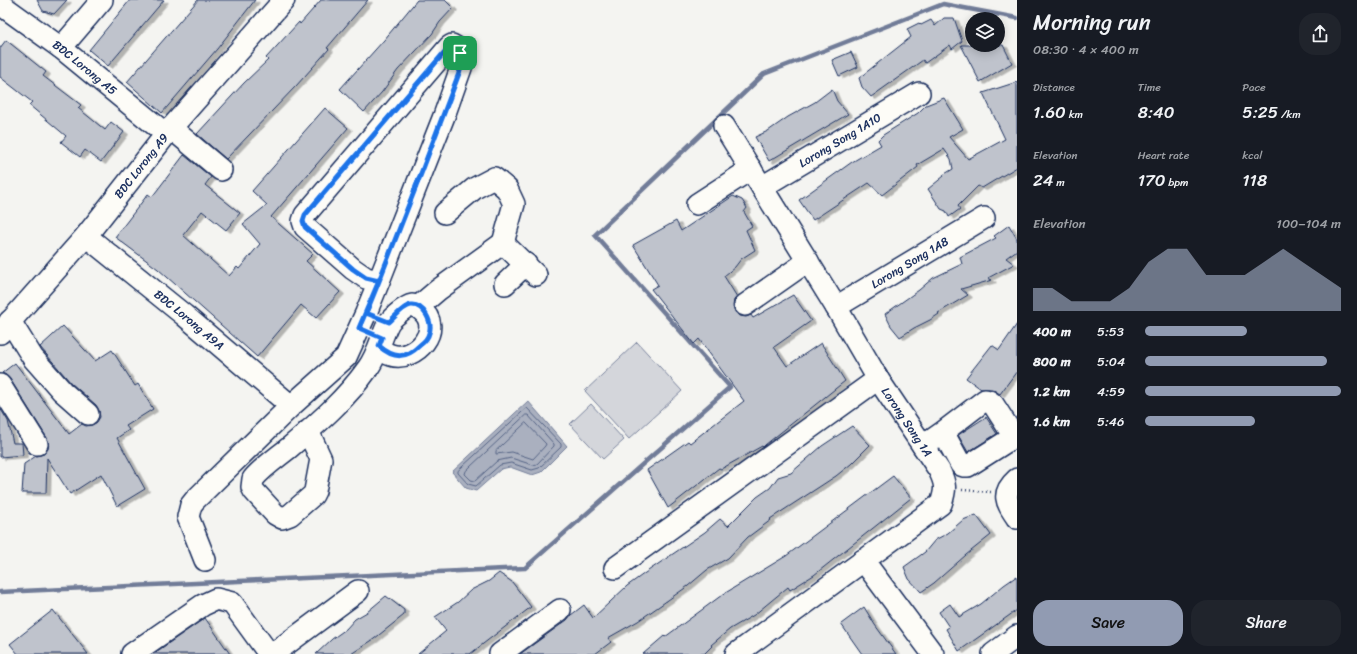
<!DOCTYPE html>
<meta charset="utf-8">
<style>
body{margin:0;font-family:Sriracha,sans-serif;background:#20242c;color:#f1f3f6;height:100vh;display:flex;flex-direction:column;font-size:15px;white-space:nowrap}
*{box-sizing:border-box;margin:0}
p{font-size:13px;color:#9ea1a6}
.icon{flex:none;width:22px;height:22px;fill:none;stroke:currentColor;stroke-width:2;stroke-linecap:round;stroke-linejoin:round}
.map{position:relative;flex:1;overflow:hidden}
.drawer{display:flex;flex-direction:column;background:#171b24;width:340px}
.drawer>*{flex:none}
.fabs{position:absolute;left:965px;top:12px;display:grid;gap:8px}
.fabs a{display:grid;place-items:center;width:40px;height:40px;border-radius:50%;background:#171b24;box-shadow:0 2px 10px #0003;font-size:20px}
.pin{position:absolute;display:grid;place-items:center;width:34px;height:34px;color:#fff;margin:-17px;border-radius:8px;box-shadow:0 2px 6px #0006}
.round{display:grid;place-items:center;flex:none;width:42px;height:42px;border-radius:16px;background:#20242c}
.overview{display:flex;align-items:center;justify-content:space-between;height:68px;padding:0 16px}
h1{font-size:22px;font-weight:600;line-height:30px}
.metrics{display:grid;grid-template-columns:repeat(3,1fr);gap:6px;height:68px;padding:4px 16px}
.metrics div{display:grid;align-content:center}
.metrics b{font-size:17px;font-weight:600}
.metrics small{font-size:11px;font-weight:400}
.metrics p{font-size:11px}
.chart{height:112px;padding:8px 16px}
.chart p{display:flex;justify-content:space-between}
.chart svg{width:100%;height:72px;margin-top:4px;fill:#919bb2;opacity:.7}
.button{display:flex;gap:8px;margin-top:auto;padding:8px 16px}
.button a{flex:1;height:46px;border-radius:16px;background:#919bb2;color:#111;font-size:16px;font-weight:600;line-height:46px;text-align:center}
.button a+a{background:#20242c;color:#f1f3f6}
ul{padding:0 16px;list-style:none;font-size:13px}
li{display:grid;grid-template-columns:64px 48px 1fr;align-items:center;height:30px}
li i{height:10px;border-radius:5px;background:#919bb2}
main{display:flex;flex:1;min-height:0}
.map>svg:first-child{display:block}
.green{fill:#d4d6db;stroke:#78829c}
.water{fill:#aab0bf;stroke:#717c98}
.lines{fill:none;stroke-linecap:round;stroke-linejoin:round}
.shore{stroke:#546385;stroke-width:1}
.stream{stroke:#717c98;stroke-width:4.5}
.building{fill:#bfc3cc;stroke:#1b2f5e;filter:url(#shadow)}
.minor-casing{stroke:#1b2f5e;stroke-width:24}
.path{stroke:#1b2f5e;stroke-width:2.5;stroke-dasharray:1 3;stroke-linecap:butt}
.minor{stroke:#fdfcf7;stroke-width:21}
.route-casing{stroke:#fff;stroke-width:8}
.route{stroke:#1a73e8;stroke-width:5}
.labels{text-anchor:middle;stroke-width:3;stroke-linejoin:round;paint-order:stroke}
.street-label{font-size:12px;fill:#1b2f5e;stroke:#fdfcf7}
</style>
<main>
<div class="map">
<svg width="1017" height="654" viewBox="0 0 1017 654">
<defs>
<filter id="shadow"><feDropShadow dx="4.5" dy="2.5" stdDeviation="0" flood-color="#0004"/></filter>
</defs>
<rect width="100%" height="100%" fill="#f4f4f1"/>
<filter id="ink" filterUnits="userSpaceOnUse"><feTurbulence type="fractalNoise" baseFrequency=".025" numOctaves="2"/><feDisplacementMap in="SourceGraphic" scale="8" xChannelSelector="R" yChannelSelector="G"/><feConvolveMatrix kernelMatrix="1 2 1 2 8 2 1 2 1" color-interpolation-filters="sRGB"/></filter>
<g filter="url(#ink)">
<path class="green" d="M637,342L682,391L629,439L585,391Z
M591,404L624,440L603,459L570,424Z"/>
<path class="water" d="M528,401L567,446L541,472L532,475L510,467L501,469L476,491L466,488L452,472Z"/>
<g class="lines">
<path class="shore" d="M527,408L561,444V447L539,468L532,470L511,463L500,465L476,486L468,484L458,473V471Z
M526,415H528L554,444V446L537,464L533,465L511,458L497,461L475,481L471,480L465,474L466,471Z
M526,423L546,444L545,446L533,459L512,452L496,454V451Z"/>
<path class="stream" d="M0,592L525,568L730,387L595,235L764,74L943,4L1017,18"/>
</g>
<path class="building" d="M37,0H67L54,14L43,11Z
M130,0H164L108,66L89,50Z
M198,0H255L217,49L162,113L127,82Z
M321,0H368L327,48L329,49L296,86L226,159L197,134L244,83L268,60L266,58L299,22L300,24Z
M417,0H445L453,8L440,22L432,34L398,70L382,92L364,112L340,89L384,40Z
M944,18H954L962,41L952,49L950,45L925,63L923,60L871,97L862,87L859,78L911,37L907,29L919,23L921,25L931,20L935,26Z
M6,40L46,72L43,76L81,105L78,108L105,130L111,122L124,132L101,162L85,150L80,157L61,142L66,136L29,105L32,102L0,77V48Z
M961,45H1003L1012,63L980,82Z
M851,52L858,67L839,76L832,60Z
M1017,82V167L982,188L978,186L958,206L960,209L949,217L946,211L941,209L928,189L944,176L943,175L953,169L951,159L944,149L917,165L918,167L882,195L869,183L813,220L799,200L852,162L881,145L878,140L883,135L918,113L926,105L944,98L963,129L949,137L968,159L1005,139L983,93Z
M832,89L837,101L848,114L769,161L755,137L768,131L788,117L815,102Z
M325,108L348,128L271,217L313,254L306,261L340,292L316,318L301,305L257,357L158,269L115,237L148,194L152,197L184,155L211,177L205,185L240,213L226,230L202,211L183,235L229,276L237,267L239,269L260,244L243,224L267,205L252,191Z
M733,196L742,200L747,208L744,212L752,226L746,230L755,250L741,259L735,267L724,276L737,297L734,300L733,306L735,312L740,316L746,317L751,315L753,318L793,295L811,321L774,347L787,366L821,343L845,381L765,445L763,447L762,446L721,469L719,468L668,508L647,470L688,441L690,443L744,401L699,339L694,344L651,289L658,285L633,245L676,221L681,231Z
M1009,225L1017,239V250L1006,258L1014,264L988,278L992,280L961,289L968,295L938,313L939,314L930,320L914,328L900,337L891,326L885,314L919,290L933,278L962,264L960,257L996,238L994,236Z
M1017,324V371L1000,394L992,389H981L966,378L992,345L999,350Z
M63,326L95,361L112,350L135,386L138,384L153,409L126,426L129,430L117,438L145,489L117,506L101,474L70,494L47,458L46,493H22L24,464L36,456L44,454L48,449L49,443L47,438L10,379L6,375L2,373L15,363L69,434L82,424L86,426L92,425L97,422L100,417L99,411L96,405L71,383L40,347Z
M0,408L8,421L13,443H22L23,455L0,457Z
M986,417L997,434L968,452L958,435Z
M852,426L870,445L851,464L836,476L770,519L771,520L748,537L728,558L707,570L688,586L638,621L608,638L611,642L595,654H520L567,620L571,615L584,605L593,618L627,586L645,573L705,532L720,519L728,526L757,497L770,488L778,477L791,473L822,446Z
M893,476L911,498L814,575L790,590L788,587L754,615L730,629L711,645L712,646L704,654H643L664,636L665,637L722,595L786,556Z
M976,515L991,535L966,555L934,583L921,592L909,579L904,567L925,552L935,540L948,533L963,520Z
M499,573L512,582L531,607L470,654H418L446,631L435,617L458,602L471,590L489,581Z
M1017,576V610L959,651L946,629L949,627L939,612L950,604L959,617L981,604L1004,585Z
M386,596L404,610V615L374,639L351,654H316L332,639L346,629L355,619L367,612Z
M864,607L875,625L896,654H862L841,624Z
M53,610L88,654H18L10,644Z
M205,618L230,654H153Z"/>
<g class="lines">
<g class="minor-casing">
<g id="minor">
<path id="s1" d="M0,4L61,48L166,134"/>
<path d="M61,48L102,0"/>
<path id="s2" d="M724,126L836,307L878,379L939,470C946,484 946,489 941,504L736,654"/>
<path d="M171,128L221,170"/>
<path id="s3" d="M762,187L919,93"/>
<path d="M697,204L751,169"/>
<path d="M445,213L475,188L494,178L507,189L514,204L503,243"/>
<path id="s4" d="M86,236L184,315L291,406"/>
<path d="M505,284L526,264"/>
<path d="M745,305L808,261"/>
<path d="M418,307L438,290L503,243L536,275"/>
<path id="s5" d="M836,307L984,218"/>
<path d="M10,321L33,358L62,391L88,414"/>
<path id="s6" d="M0,333L86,236L171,128L284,0"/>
<path d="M0,385L37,444"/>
<path d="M308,431L321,459L315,491L313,495L290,515L282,518L275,514L254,491L252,487L253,479C263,467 278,457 290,447C318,423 347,398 368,368C378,354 381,338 388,324C391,318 406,306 412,305C415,305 418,307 420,309C446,328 415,363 391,355C387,354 382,350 379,347"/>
<path d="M923,446L943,432L961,465L964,466H968L1009,440L1011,432L993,404L989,401L985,400L943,432"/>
<path d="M1017,479C1000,494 1007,503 1017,518"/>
<path d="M205,560L188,517L191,505L195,500L291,406L346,357L366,313L379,281L444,116L461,68C463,59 461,49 452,45L449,47L305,215L303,221L305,227L353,269L366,278L379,281"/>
<path d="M863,560L933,654"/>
<path d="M615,568L878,379"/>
<path d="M132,654L203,605L216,599L232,603L269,654"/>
<path d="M273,654L358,591"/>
<path d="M500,654L560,610"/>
<path d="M993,654L1017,636"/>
</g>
</g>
<path class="path" d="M962,490L991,492"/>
<use href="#minor" class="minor"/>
</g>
</g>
<g class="lines" filter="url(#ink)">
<g class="route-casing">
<path id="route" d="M460,53L462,63L461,68L422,171L379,281L359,328L382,338L379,346C394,359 406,359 420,345C424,342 428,338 429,333C433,323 424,304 411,305C403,306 395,317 389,322L366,313L379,281L366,278L353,269L305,227L303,221L305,215L449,47L452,45L455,46L460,53"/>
</g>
<use href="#route" class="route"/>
</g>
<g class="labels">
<g class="street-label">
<text dy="4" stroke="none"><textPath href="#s1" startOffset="106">BDC Lorong A5</textPath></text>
<text dy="4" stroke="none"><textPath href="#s3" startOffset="91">Lorong Song 1A10</textPath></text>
<text dy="4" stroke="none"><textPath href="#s6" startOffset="219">BDC Lorong A9</textPath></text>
<text dy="4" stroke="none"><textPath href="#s5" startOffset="86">Lorong Song 1A8</textPath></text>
<text dy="4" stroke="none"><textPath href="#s4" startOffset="133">BDC Lorong A9A</textPath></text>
<text dy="4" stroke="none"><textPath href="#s2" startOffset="348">Lorong Song 1A</textPath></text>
</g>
</g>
</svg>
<div class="fabs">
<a><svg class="icon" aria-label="layers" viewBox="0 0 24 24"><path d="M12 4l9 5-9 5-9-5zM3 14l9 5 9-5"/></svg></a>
</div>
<div class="pin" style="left:460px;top:53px;background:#1e9e55"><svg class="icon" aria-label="arrive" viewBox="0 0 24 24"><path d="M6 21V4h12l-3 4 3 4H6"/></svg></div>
</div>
<section class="drawer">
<div class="overview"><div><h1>Morning run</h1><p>08:30 · 4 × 400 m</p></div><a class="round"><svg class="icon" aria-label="share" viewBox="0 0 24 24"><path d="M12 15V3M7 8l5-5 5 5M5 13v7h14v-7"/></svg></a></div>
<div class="metrics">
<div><p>Distance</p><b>1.60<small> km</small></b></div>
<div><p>Time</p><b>8:40</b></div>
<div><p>Pace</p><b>5:25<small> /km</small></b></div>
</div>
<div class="metrics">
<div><p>Elevation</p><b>24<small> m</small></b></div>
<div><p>Heart rate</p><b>170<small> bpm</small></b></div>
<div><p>kcal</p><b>118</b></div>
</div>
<div class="chart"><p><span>Elevation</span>100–104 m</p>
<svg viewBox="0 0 160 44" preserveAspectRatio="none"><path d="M0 44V30L10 30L20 38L30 38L40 38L50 30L60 14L70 6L80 6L90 22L100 22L110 22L120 14L130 6L140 14L150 22L160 30V44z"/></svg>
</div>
<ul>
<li><b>400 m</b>5:53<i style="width:52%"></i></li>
<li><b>800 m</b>5:04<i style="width:93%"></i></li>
<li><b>1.2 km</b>4:59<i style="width:100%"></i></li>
<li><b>1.6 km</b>5:46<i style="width:56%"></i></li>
</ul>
<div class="button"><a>Save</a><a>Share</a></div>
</section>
</main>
